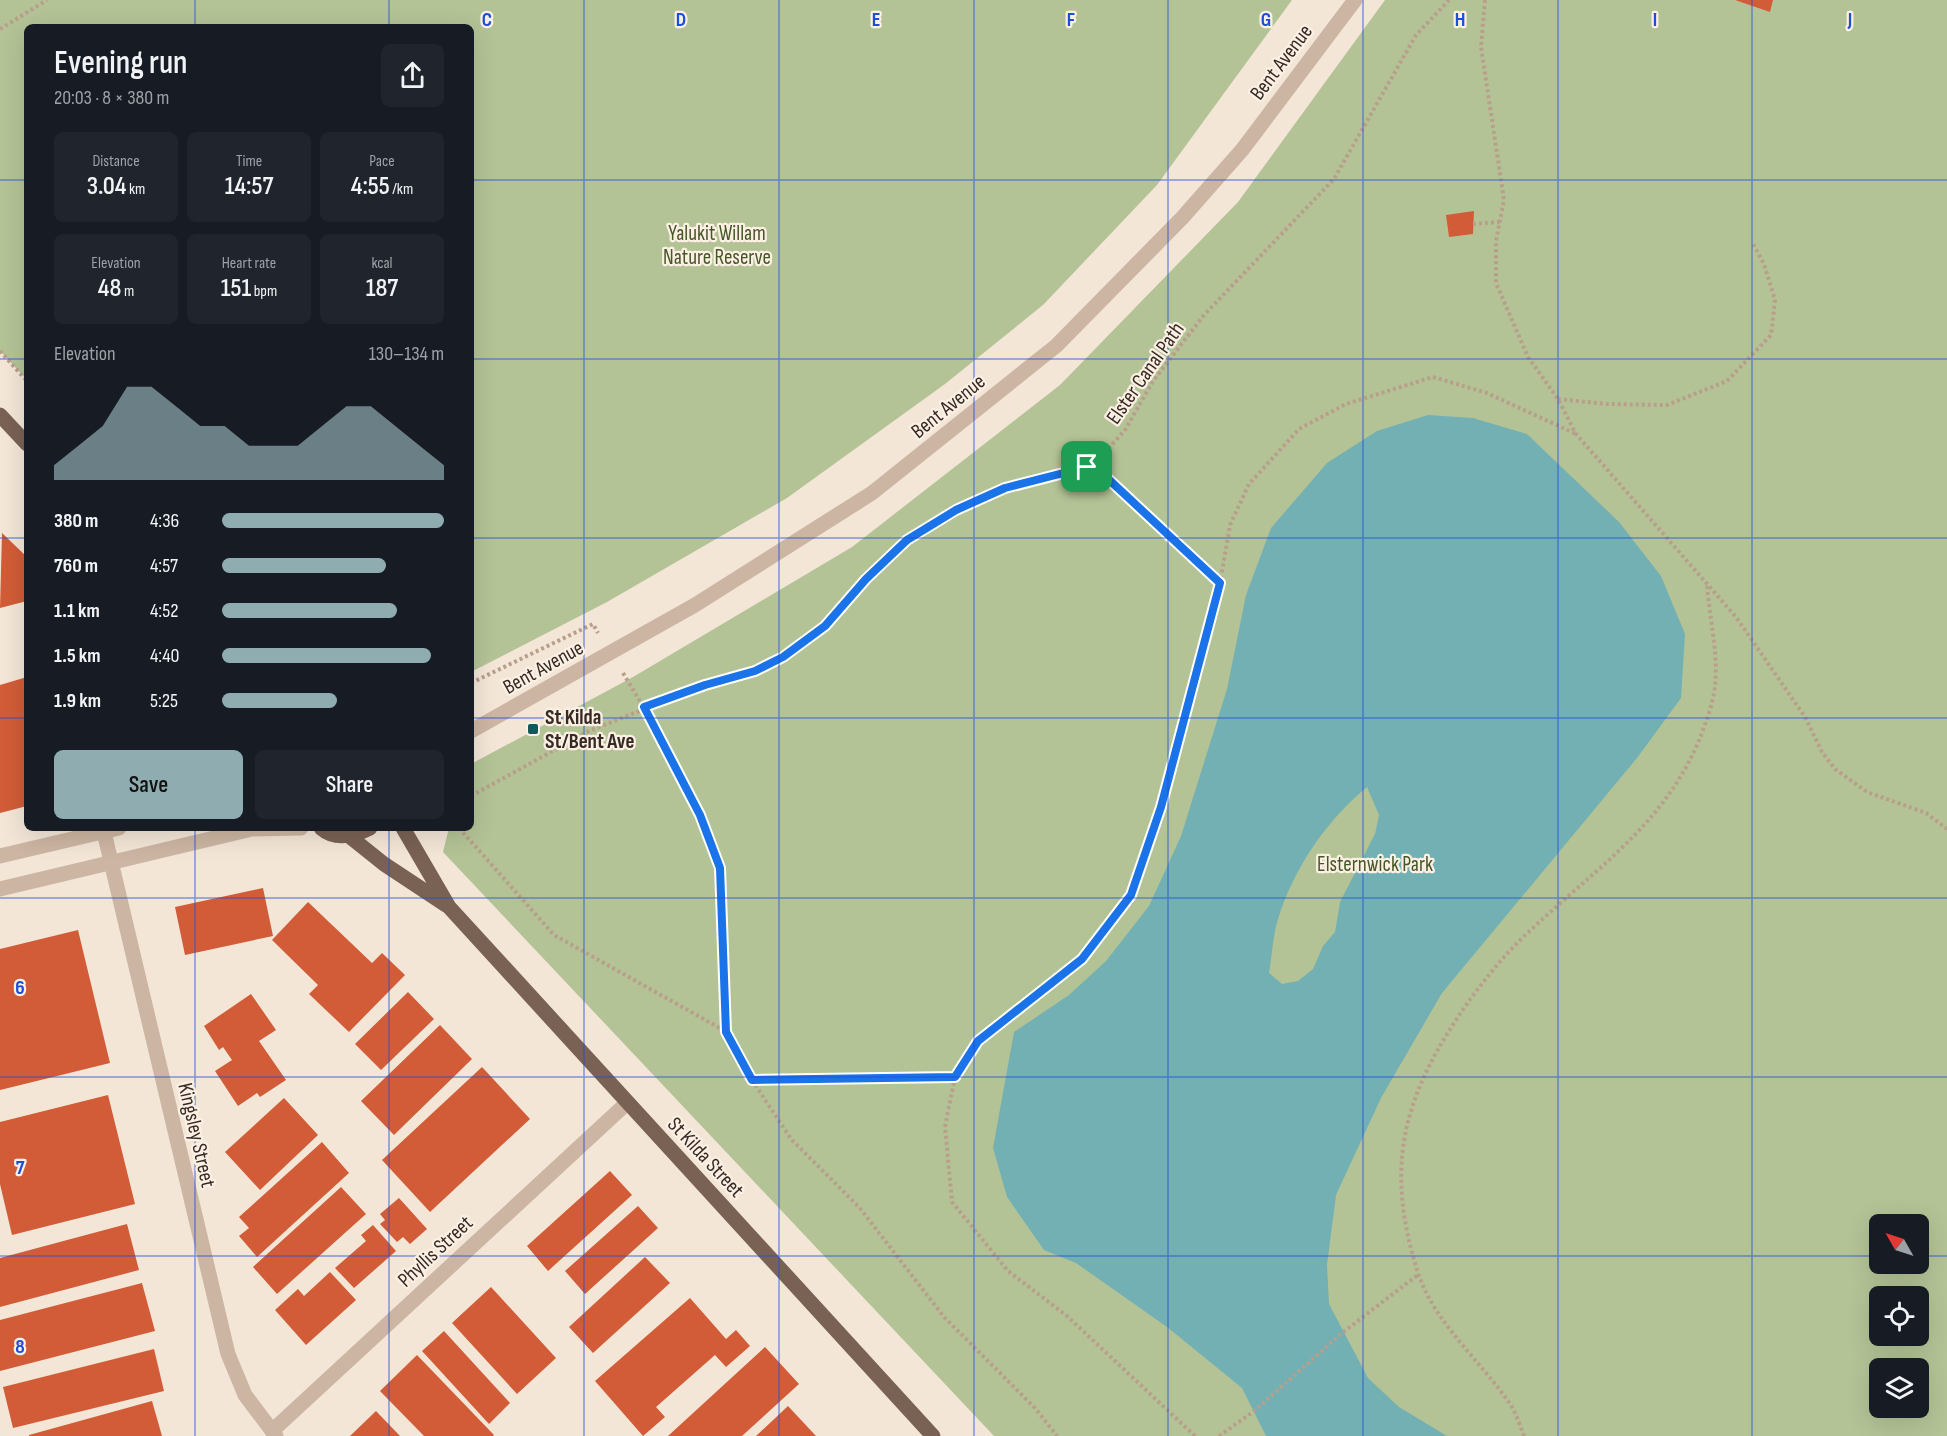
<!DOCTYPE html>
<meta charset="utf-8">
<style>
body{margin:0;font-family:"Sofia Sans Condensed",sans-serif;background:#20242c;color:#f1f3f6;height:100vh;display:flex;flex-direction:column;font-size:22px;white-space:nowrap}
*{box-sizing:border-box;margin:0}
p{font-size:20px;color:#9ea1a6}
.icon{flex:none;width:33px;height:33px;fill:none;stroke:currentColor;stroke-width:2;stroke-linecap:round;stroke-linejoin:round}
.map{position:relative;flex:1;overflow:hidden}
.drawer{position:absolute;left:24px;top:24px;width:450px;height:807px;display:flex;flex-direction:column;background:#171b24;border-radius:9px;box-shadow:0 6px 24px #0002}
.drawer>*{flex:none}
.needle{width:39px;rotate:309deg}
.tools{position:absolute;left:1869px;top:1214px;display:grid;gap:12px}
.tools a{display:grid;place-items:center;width:60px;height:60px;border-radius:9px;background:#171b24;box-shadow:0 6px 24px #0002;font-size:30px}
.pin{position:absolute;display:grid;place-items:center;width:51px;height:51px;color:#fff;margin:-26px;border-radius:12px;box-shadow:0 3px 9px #0006}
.round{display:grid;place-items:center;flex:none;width:63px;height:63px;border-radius:9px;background:#20242c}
.summary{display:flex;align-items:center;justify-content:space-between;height:102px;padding:0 30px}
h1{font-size:33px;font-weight:600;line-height:45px}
.stats{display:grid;grid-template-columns:repeat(3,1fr);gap:9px;height:102px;padding:6px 30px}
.stats div{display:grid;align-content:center;border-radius:9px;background:#20242c;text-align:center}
.stats b{font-size:26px;font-weight:600}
.stats small{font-size:16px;font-weight:400}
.stats p{font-size:16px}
.chart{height:168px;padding:12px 30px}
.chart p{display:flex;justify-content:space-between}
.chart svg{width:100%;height:108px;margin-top:6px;fill:#8facb0;opacity:.7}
.cta{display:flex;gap:12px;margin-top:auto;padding:12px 30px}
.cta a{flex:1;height:69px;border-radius:9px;background:#8facb0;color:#111;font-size:24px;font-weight:600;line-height:69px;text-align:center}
.cta a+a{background:#20242c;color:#f1f3f6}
ul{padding:0 30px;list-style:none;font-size:20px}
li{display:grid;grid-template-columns:96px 72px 1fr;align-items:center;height:45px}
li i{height:15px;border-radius:8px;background:#8facb0}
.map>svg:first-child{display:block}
.green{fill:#b4c396;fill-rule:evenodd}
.water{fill:#73b0b3;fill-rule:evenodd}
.building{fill:#d15c37}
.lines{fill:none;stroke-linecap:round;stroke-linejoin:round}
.path{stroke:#b89f8c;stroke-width:4;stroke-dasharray:3 3;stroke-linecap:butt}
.minor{stroke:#ccb5a2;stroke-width:15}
.major{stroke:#796154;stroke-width:15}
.route-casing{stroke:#fff;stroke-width:12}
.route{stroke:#1a73e8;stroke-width:8}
.grid{fill:none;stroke:#1d4ed8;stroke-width:1.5;stroke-opacity:0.55}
.poi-dot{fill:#17565b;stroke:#fbf0e3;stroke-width:2}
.labels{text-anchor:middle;stroke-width:4.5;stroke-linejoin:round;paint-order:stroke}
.street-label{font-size:21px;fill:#362a25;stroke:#fbf0e3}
.park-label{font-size:21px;fill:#455627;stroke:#fbf0e3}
.poi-label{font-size:21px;font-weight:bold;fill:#362a25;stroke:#fbf0e3;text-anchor:start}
.grid-label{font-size:20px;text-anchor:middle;font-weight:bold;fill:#1d4ed8;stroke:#fbf0e3;stroke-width:4.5;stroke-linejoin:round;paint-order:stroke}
</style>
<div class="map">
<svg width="1947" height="1436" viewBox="0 0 1947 1436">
<rect width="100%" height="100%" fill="#f3e6d7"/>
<path class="green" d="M0,0H1292L1157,185L1043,305L945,384L787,498L607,602L471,672V27H27V380L0,351Z
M1385,0H1947V1436H994L443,852L449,828H471V764L633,677L852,547L1060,385L1238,202ZM1880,1224H1918V1263H1880ZM1880,1296H1918V1335H1880ZM1880,1368H1918V1407H1880Z"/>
<path class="water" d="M1428,415L1473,418L1527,434L1619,522L1661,576L1685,634L1681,698L1637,758L1442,993L1381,1098L1336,1195L1327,1265L1329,1304L1368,1378L1399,1407L1447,1436H1266L1242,1388L1167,1327L1076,1263L1044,1250L1007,1197L993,1148L1014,1032L1069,995L1106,961L1149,906L1181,836L1227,689L1246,595L1271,528L1327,463L1377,431ZM1367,787L1379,815L1375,834L1340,902L1335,932L1323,946L1313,969L1298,981L1282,984L1269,973C1272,956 1273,936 1278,919C1294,868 1326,821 1367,787Z"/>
<path class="building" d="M1735,0H1773L1770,12Z
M1474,211L1473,234L1449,237L1446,215Z
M2,533L27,557V601L0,608Z
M27,677V806L0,813V685Z
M263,888L273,936L185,955L175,907Z
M308,902L372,963L382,953L405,975L349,1032L309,994L318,985L272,940Z
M78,930L110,1063L0,1090V949Z
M408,992L434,1019L381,1070L355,1044Z
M251,994L276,1030L259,1041L286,1080L260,1097L257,1093L238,1106L215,1071L232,1060L223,1047L219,1050L204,1026Z
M440,1025L472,1059L394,1135L361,1101Z
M482,1067L530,1119L430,1212L382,1160Z
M108,1095L135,1204L12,1235L0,1184V1122Z
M284,1098L318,1135L260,1190L225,1152Z
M322,1142L349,1173L257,1257L239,1236L249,1228L239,1217Z
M610,1171L632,1195L548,1271L527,1246Z
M341,1187L366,1214L277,1294L253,1267Z
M399,1198L427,1229L410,1244L403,1237L397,1242L380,1224L385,1220L380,1214Z
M638,1206L658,1228L585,1294L565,1271Z
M127,1224L139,1270L0,1307V1258Z
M373,1225L396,1251L354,1288L335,1268L366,1241L361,1235Z
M645,1257L670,1283L593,1353L569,1327Z
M330,1272L356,1300L306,1345L275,1310L298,1289L304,1296Z
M142,1283L155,1331L0,1371V1320Z
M491,1287L556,1358L517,1394L452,1323Z
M690,1298L726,1339L736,1330L750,1346L726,1367L715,1355L656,1407L665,1417L643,1436L595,1381Z
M444,1331L510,1403L489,1424L422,1351Z
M765,1347L799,1384L742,1436H668Z
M154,1349L164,1391L13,1428L3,1387Z
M417,1355L494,1435L493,1436H424L380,1391Z
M152,1401L162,1436H29V1435Z
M788,1406L816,1436H756Z
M376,1411L400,1436H350Z"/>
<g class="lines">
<path class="path" d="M1485,0L1481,47L1504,200L1496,241V283L1528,357L1558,399L1576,434L1736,617L1805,717L1822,752L1835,769L1867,792L1926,813L1947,829
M0,29L47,0
M1473,224L1499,222
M0,351L27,381
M1558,399L1607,404L1667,405L1727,381L1771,335L1775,300L1764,264L1752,242
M1087,467L1105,476L1220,583
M623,673L666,745L700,815L720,868L726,1032L752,1080L955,1077
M471,683L593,624L598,633
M471,796L589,731L705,685L755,671L783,657L825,626L866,579L907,541L956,510L1005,488L1087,467L1099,459L1125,430L1153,381L1204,315L1334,179L1416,35L1449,0
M459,828L554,935L725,1031
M752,1080L791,1139L859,1207L944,1317L1035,1408L1057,1436
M1195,1436L1067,1316L1008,1271L952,1202L945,1127L955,1077L978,1041L1082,959L1131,895L1161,807L1220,583L1230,525L1249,484L1299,429L1346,404L1433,377L1487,393L1576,434
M1219,1436L1253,1412L1342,1333L1419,1274
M1524,1436C1520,1426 1516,1413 1510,1404C1481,1361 1435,1324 1418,1273C1386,1172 1400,1104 1458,1017C1480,984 1506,952 1536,925C1612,855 1681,811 1711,706C1723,666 1709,623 1707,582"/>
<path class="minor" d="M471,731L695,605L872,493L1056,346L1182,218L1242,150L1355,0
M104,832L228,1354L245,1395L276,1436
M0,856L119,828
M0,889L252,829L301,828
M272,1431L627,1103"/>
<path class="major" d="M0,415L27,444
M321,828C336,841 354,836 370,828
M403,828L449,907L933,1436
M349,836L384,864L446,905"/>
</g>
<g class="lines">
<g class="route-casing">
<path id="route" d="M1087,467L1105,476L1220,583L1161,807L1131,895L1082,959L978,1041L955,1077L752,1080L726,1032L720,868L700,815L644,707L705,685L755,671L783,657L825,626L866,579L907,540L956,510L1005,488Z"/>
</g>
<use href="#route" class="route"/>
</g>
<path class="grid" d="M195,0V27M389,0V27M584,0V1436M779,0V1436M974,0V1436M1168,0V1436M1363,0V1436M1558,0V1436M1752,0V1436M0,180H27M471,180H1947M0,359H27M471,359H1947M0,538H27M471,538H1947M0,718H27M471,718H1947M195,828V1436M389,828V1436M0,898H1947M0,1077H1947M0,1256H1880M1918,1256H1947"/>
<rect class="poi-dot" x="527" y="723" width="12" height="12" rx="3"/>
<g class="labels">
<g class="street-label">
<text transform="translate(1281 62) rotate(-53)" y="7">Bent Avenue</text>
<text transform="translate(1145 373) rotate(-55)" y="7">Elster Canal Path</text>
<text transform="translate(948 406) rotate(-39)" y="7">Bent Avenue</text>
<text transform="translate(543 667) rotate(-29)" y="7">Bent Avenue</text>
<text transform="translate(197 1135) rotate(77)" y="7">Kingsley Street</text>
<text transform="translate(706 1157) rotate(47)" y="7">St Kilda Street</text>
<text transform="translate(435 1251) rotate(-43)" y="7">Phyllis Street</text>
</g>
<g class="park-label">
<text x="717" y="240">Yalukit Willam<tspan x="717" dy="24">Nature Reserve</tspan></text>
<text x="1375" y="871">Elsternwick Park</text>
</g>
<g class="poi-label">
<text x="545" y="724">St Kilda<tspan x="545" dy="24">St/Bent Ave</tspan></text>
</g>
</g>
<g class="grid-label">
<text x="487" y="26">C</text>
<text x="681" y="26">D</text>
<text x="876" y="26">E</text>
<text x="1071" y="26">F</text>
<text x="1266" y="26">G</text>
<text x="1460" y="26">H</text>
<text x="1655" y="26">I</text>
<text x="1850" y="26">J</text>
<text x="20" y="994">6</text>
<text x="20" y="1174">7</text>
<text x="20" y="1353">8</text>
</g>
</svg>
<div class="tools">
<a><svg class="needle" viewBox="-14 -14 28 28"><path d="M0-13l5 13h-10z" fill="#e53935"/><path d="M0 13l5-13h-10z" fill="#9ea1a6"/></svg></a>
<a><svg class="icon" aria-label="locate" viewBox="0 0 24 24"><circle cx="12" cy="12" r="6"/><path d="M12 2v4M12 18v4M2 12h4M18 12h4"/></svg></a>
<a><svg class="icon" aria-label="layers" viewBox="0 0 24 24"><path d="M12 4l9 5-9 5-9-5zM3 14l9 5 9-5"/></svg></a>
</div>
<div class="pin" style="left:1087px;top:467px;background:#1e9e55"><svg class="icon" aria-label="arrive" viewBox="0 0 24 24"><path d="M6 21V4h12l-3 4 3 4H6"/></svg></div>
<section class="drawer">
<div class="summary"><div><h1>Evening run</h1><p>20:03 · 8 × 380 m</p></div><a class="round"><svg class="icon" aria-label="share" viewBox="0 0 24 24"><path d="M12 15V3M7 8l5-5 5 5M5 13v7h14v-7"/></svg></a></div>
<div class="stats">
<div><p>Distance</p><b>3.04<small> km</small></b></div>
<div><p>Time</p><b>14:57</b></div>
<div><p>Pace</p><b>4:55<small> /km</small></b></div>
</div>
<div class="stats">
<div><p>Elevation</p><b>48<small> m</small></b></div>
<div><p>Heart rate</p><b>151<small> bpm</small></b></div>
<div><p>kcal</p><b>187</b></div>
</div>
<div class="chart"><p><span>Elevation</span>130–134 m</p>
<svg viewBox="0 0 160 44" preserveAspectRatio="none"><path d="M0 44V38L10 30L20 22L30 6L40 6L50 14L60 22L70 22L80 30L90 30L100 30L110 22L120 14L130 14L140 22L150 30L160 38V44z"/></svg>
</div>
<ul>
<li><b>380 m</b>4:36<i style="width:100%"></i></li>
<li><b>760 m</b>4:57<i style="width:74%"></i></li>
<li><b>1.1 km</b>4:52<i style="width:79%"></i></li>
<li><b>1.5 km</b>4:40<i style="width:94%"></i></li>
<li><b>1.9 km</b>5:25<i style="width:52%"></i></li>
</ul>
<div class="cta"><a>Save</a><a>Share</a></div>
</section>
</div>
